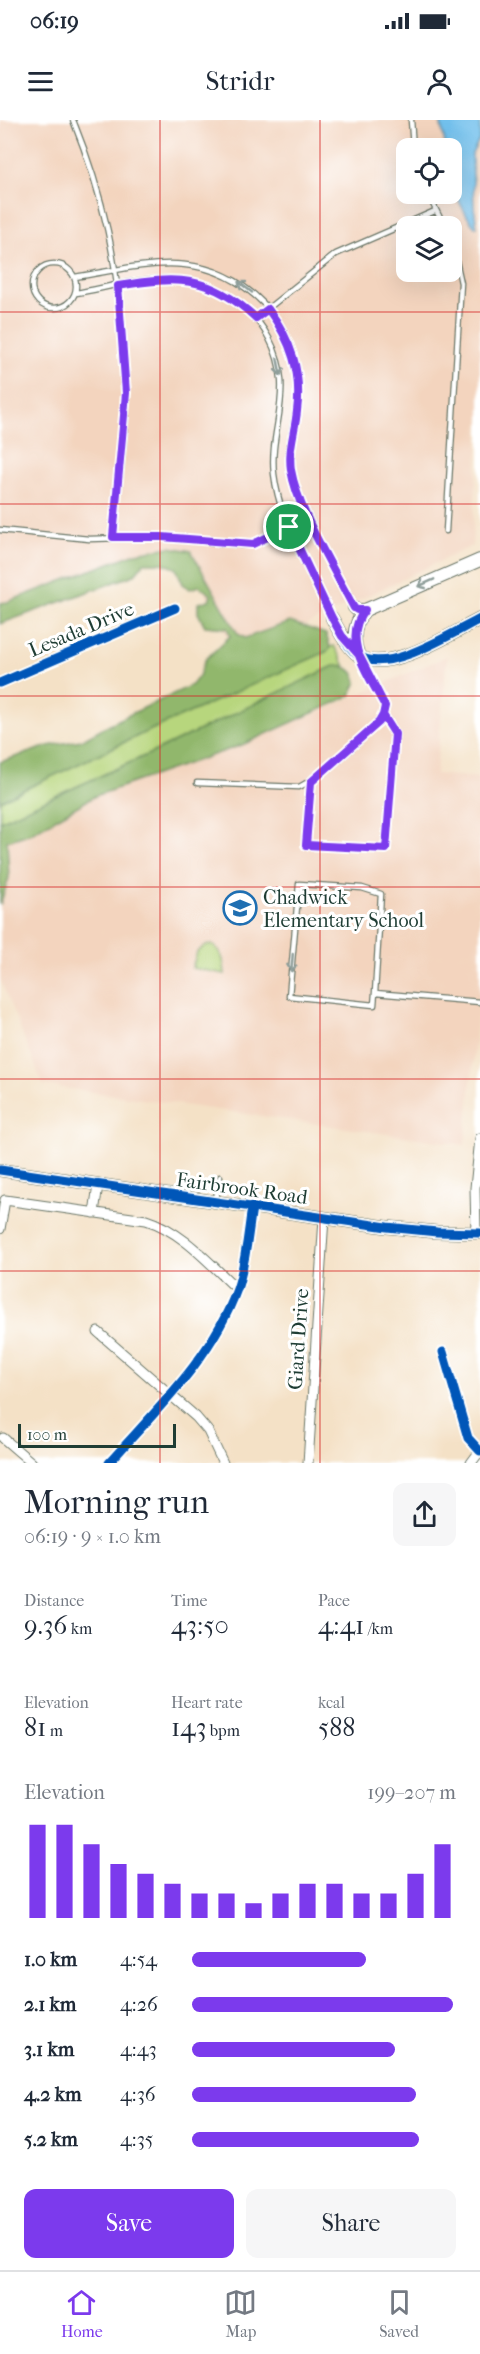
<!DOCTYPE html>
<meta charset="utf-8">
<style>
body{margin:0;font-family:"IM FELL French Canon",serif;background:#f6f6f7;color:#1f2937;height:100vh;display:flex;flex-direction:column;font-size:22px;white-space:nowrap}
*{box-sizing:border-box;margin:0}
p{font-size:20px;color:#747a83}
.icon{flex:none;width:33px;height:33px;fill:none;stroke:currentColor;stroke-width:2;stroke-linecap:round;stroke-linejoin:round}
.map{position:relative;height:1343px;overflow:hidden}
.side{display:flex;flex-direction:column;background:#fff;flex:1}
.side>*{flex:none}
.buttons{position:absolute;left:396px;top:18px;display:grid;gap:12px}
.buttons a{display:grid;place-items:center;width:66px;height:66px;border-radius:12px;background:#fff;box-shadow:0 6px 24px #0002;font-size:30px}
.scale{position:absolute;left:18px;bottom:15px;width:158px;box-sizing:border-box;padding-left:6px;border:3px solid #1f3d34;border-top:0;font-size:16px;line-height:21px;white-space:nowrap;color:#1f3d34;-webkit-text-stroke:4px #fff;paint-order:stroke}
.pin{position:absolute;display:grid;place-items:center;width:51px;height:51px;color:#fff;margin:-26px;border:3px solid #fff;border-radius:50%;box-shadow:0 2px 6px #0007}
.round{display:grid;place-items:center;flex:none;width:63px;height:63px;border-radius:12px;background:#f6f6f7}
.summary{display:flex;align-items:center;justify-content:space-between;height:102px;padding:0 24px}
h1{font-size:33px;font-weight:600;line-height:45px}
.stats{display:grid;grid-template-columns:repeat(3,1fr);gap:9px;height:102px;padding:6px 24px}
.stats div{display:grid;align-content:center}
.stats b{font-size:26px;font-weight:600}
.stats small{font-size:16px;font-weight:400}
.stats p{font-size:16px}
.chart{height:168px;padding:12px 24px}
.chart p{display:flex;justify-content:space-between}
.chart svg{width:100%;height:108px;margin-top:6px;stroke:#7c3aed;stroke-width:6}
.cta{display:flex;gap:12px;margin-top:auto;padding:12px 24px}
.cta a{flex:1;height:69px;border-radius:12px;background:#7c3aed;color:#fff;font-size:24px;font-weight:600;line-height:69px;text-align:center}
.cta a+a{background:#f6f6f7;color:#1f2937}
ul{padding:0 24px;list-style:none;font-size:20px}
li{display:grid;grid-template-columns:96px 72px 1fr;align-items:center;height:45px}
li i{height:15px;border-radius:8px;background:#7c3aed}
.status{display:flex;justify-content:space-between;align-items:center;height:42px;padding:0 30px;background:#fff;direction:ltr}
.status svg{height:16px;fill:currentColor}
header{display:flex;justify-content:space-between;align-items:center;height:78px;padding:0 24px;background:#fff;font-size:27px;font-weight:600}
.menu{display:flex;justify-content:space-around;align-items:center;height:84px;border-top:2px solid #e0e1e3;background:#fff;font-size:16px;color:#747a83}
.menu a{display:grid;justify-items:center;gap:3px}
.menu .on{color:#7c3aed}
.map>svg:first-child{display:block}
.built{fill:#f3d4be;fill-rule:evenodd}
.green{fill:#b7d67d;stroke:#6b8a58;stroke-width:1.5}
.forest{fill:#91b76c;stroke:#587a50;stroke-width:1.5}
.water{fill:#72c0ec;stroke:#487e90;stroke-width:1.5}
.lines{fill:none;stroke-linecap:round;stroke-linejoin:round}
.lane-casing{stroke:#6a7667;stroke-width:7}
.street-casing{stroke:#6a7667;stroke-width:11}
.secondary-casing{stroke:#6a7667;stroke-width:14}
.lane{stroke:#fff;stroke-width:4.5}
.street{stroke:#fff;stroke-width:9}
.secondary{stroke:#fff;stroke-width:12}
.cycleway-casing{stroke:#fff;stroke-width:13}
.cycleway{stroke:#0057b8;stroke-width:9}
.oneway{stroke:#8f9e9a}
.route-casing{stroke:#fff;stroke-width:12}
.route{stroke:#7c3aed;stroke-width:8}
.grid{fill:none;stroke:#d62828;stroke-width:1.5;stroke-opacity:0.55}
.labels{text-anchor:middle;stroke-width:6;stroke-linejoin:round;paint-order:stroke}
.street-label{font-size:20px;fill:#1f3d34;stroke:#fff}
.poi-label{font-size:20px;fill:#1f3d34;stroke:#fff;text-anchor:start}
</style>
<div class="status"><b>06:19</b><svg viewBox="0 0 49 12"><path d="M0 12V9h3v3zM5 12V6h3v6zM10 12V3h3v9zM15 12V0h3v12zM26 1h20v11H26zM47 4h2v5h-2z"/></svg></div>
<header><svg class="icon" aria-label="menu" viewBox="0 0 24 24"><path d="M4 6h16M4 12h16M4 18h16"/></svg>Stridr<svg class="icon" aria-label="person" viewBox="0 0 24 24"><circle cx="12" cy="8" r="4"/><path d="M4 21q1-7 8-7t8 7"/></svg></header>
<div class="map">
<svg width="480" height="1343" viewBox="0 0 480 1343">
<rect width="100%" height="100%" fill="#fff"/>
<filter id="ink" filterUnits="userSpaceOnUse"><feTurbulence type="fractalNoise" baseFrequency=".0167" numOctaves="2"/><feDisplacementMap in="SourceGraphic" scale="12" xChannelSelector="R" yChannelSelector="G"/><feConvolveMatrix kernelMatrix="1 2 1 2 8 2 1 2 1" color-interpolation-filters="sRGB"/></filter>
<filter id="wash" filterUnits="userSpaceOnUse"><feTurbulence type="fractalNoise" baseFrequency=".008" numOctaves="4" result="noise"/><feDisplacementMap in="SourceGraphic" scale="24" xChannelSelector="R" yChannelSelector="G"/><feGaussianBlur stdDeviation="1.35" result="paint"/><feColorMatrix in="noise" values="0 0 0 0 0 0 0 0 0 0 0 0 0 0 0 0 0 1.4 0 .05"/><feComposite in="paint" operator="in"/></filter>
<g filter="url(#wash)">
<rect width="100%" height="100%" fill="#f4e1c6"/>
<path class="built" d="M0,0H480V295L472,426L245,534L234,531L189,439L151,435L0,499ZM406,28H452V74H406ZM406,106H452V152H406Z
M447,536L436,654L480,658V871L465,1025L43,965L0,859V717L113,662L270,613Z"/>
<path class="green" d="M334,526L345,546L336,545L158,630L0,701V681L146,612L328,531L330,527Z
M207,825H213C223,832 224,843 225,854L192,848L197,832Z"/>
<path class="forest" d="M170,427L191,431L238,514L245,518L290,502L326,514L330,527L328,531L146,612L0,681V642L48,626L81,620L110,604L192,565L199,556L205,540L230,516L227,508L205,506L198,493V483L209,480L211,475L199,466L190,469L183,464L176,448L162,443H144L134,455L0,504V483L7,482L136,433Z
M336,545C347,546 355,551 357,562L350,576L242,625L95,676L31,713L7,721L9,758L0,785V701L158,630Z"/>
<path class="water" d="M440,0H480V18L472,34L474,87L477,107H475C469,102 453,71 452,64C450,53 452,40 452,28H446Z"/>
</g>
<g filter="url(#ink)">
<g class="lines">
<g class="lane-casing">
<path id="lane" d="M73,0C104,77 118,143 123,226C124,243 126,259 126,276C125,323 118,370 113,417
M411,0L413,28
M428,74L444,106
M32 166a22 22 0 1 1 44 0a22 22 0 1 1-44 0Z
M75,157C145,145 207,126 263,183C282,203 295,229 298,256C302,288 285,319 291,351C299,392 334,449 354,487
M76,173C105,168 136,159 166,159C224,158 276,200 281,259C284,291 270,321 274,354C280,404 310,452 332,497
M256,198L336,134L435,91
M0,410L89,419L162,417L241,425L253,424L308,398
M446,411L461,163L452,122
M311,662L306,725L386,729L395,614L383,595
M197,663L299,667C316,660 387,604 385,586C384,577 366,550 361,540
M375,873L374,885L289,876L299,764L362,768L381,774L375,873L480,882
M216,1079L220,1057"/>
</g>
<g class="street-casing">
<path id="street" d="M0,563L175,488
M94,1093L98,1065
M0,1109L5,1080L146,1100C182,1111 210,1144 237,1169
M476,1113L475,1068L480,1018
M98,1212L196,1297L208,1311L223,1343
M443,1232L468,1318L480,1331
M3,1318L32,1343
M109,1343C156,1290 213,1237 237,1169C246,1143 248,1113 252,1087
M308,1343L324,1098
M471,1343L480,1331"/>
</g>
<g class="secondary-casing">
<path id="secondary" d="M354,487L357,490H365L480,440
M332,498C339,511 347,527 359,536C388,555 452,513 480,499
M358,534C352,518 354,503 365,490
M0,1050L387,1107L437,1112L480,1113"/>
</g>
<use href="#lane" class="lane"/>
<use href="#street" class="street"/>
<use href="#secondary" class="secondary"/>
<g class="cycleway-casing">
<path id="cycleway" d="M332,498C339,511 347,527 359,536C388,555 452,513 480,499
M0,563L175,488
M0,1050L387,1107L437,1112L480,1113
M443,1232L468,1318L480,1331
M109,1343C156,1290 213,1237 237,1169C246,1143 248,1113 252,1087"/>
</g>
<use href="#cycleway" class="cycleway"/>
</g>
<defs><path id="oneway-shaft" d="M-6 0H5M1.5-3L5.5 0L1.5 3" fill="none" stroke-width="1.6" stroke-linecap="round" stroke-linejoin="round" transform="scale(1.5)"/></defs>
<g class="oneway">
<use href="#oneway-shaft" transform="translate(245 167) rotate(-142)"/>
<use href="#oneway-shaft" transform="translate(279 247) rotate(79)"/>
<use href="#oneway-shaft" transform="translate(426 463) rotate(156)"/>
<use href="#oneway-shaft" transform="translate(292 843) rotate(95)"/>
</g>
</g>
<g class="lines" filter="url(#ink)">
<g class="route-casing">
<path id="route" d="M289,407L253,424L162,417H113L126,273L118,166C177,156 210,155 256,198L268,189C291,220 302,252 297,291C295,312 288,329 291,350C298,391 334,449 354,488L357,490H365C340,520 370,557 385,586L383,595L379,602L311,662L306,725L386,729L395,614L383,595L385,586L359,535L342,516L332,498L289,407"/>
</g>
<use href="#route" class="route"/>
</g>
<path class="grid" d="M160,0V1343M320,0V1343M0,192H480M0,384H480M0,576H480M0,767H480M0,959H480M0,1151H480"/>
<defs>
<g id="school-ring" transform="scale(1.725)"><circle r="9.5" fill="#fff" stroke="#1f6fb2" stroke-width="1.5"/><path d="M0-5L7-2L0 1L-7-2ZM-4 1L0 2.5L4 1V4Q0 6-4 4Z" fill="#1f6fb2"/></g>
</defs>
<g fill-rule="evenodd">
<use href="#school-ring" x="240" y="788"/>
</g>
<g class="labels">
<g class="street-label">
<text transform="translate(81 509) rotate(-23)" y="7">Lesada Drive</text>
<text transform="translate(242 1068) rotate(8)" y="7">Fairbrook Road</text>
<text transform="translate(298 1219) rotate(-86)" y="7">Giard Drive</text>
</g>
<g class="poi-label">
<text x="263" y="784">Chadwick<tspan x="263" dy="23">Elementary School</tspan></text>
</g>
</g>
</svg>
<div class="buttons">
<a><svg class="icon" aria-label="locate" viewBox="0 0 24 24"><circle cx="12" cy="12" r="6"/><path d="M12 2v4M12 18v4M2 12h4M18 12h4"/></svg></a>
<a><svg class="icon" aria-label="layers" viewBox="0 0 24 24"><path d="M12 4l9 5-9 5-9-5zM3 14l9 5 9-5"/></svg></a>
</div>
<div class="scale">100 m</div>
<div class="pin" style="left:289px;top:407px;background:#1e9e55"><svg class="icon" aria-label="arrive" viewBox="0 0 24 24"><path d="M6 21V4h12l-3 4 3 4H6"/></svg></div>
</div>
<section class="side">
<div class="summary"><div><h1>Morning run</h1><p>06:19 · 9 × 1.0 km</p></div><a class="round"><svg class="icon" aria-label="share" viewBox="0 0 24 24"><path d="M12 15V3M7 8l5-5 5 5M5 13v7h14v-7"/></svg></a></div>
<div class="stats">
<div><p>Distance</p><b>9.36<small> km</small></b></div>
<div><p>Time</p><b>43:50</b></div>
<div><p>Pace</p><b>4:41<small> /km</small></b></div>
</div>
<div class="stats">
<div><p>Elevation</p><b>81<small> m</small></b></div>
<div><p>Heart rate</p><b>143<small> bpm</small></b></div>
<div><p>kcal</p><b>588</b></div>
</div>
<div class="chart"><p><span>Elevation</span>199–207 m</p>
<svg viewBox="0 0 160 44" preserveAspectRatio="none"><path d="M5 44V6M15 44V6M25 44V14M35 44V22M45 44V26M55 44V30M65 44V34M75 44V34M85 44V38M95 44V34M105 44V30M115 44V30M125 44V34M135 44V34M145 44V26M155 44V14"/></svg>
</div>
<ul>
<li><b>1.0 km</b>4:54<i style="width:66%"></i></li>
<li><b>2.1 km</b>4:26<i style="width:99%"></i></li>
<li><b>3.1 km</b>4:43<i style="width:77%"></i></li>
<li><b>4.2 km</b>4:36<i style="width:85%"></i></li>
<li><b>5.2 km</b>4:35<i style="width:86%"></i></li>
</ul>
<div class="cta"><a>Save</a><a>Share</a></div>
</section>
<nav class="menu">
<a class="on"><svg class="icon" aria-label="home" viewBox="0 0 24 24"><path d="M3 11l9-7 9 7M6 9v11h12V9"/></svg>Home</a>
<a><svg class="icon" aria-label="map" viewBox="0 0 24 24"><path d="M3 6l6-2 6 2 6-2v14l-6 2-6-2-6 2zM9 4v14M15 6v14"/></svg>Map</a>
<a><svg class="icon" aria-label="saved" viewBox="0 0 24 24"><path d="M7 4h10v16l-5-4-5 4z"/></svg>Saved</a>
</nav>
